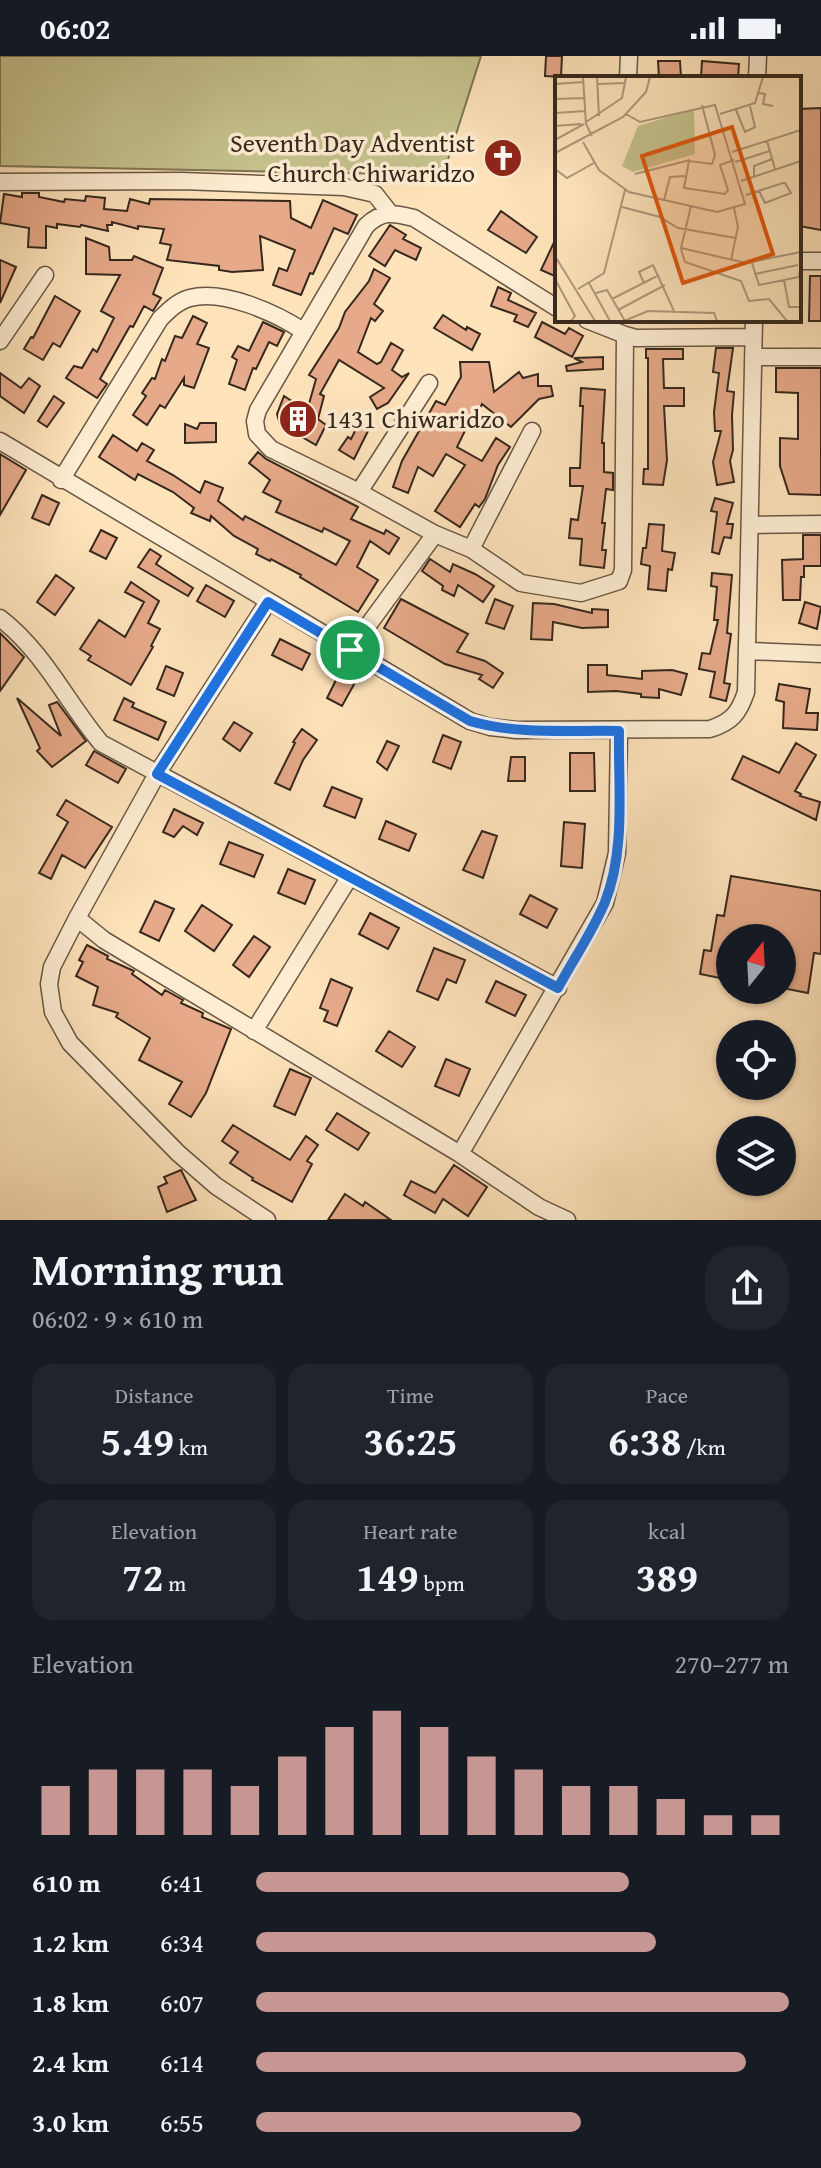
<!DOCTYPE html>
<meta charset="utf-8">
<style>
body{margin:0;font-family:"Gentium Book Plus",serif;background:#20242c;color:#f1f3f6;height:100vh;display:flex;flex-direction:column;font-size:30px;white-space:nowrap}
*{box-sizing:border-box;margin:0}
p{font-size:26px;color:#9ea1a6}
.icon{flex:none;width:44px;height:44px;fill:none;stroke:currentColor;stroke-width:2;stroke-linecap:round;stroke-linejoin:round}
.map{position:relative;height:1164px;overflow:hidden}
.side{display:flex;flex-direction:column;background:#171b24;flex:1}
.side>*{flex:none}
.needle{width:52px;rotate:18deg}
.tools{position:absolute;left:716px;top:868px;display:grid;gap:16px}
.tools a{display:grid;place-items:center;width:80px;height:80px;border-radius:50%;background:#171b24;box-shadow:0 2px 6px #0004;font-size:40px}
.pin{position:absolute;display:grid;place-items:center;width:68px;height:68px;color:#fff;margin:-34px;border:4px solid #fff;border-radius:50%;box-shadow:0 2px 8px #0007}
.round{display:grid;place-items:center;flex:none;width:84px;height:84px;border-radius:32px;background:#20242c}
.overview{display:flex;align-items:center;justify-content:space-between;height:136px;padding:0 32px}
h1{font-size:44px;font-weight:700;line-height:60px}
.stats{display:grid;grid-template-columns:repeat(3,1fr);gap:12px;height:136px;padding:8px 32px}
.stats div{display:grid;align-content:center;border-radius:20px;background:#20242c;text-align:center}
.stats b{font-size:40px;font-weight:700}
.stats small{font-size:22px;font-weight:400}
.stats p{font-size:22px}
.chart{height:224px;padding:16px 32px}
.chart p{display:flex;justify-content:space-between}
.chart svg{width:100%;height:144px;margin-top:8px;stroke:#c59692;stroke-width:6}
ul{padding:0 32px;list-style:none;font-size:26px}
li{display:grid;grid-template-columns:128px 96px 1fr;align-items:center;height:60px}
li i{height:20px;border-radius:10px;background:#c59692}
.status{display:flex;justify-content:space-between;align-items:center;height:56px;padding:0 40px;background:#171b24;direction:ltr}
.status svg{height:22px;fill:currentColor}
.map>svg:first-child{display:block}
.green{fill:#c5c28d;stroke:#7e7555;stroke-width:2}
.building{fill:#e6a989;stroke:#36281d;stroke-width:2}
.lines{fill:none;stroke-linecap:round;stroke-linejoin:round}
.minor-casing{stroke:#685744;stroke-width:19}
.minor{stroke:#feedd3;stroke-width:16}
.route-casing{stroke:#fff;stroke-width:16}
.route{stroke:#1a73e8;stroke-width:10}
.labels{text-anchor:middle;stroke-width:7;stroke-linejoin:round;paint-order:stroke}
.poi-label{font-size:26px;fill:#36281d;stroke:#feedd3;text-anchor:end}
.inset-road{fill:none;stroke:#ae987c;stroke-width:2}
.view{fill:#df570d;fill-opacity:0.15;stroke:#df570d;stroke-width:4}
.inset-edge{fill:none;stroke:#36281d;stroke-width:4}
</style>
<div class="status"><b>06:02</b><svg viewBox="0 0 49 12"><path d="M0 12V9h3v3zM5 12V6h3v6zM10 12V3h3v9zM15 12V0h3v12zM26 1h20v11H26zM47 4h2v5h-2z"/></svg></div>
<div class="map">
<svg width="821" height="1164" viewBox="0 0 821 1164">
<rect width="100%" height="100%" fill="#fee3bb"/>
<filter id="stains"><feTurbulence type="fractalNoise" baseFrequency=".0025" numOctaves="4"/><feColorMatrix values="0 0 0 0 .2 0 0 0 0 .09 0 0 0 0 .02 0 0 0 .5 -.17"/></filter>
<radialGradient id="worn" r=".72"><stop offset=".6" stop-color="#630" stop-opacity="0"/><stop offset="1" stop-color="#630" stop-opacity=".3"/></radialGradient>
<path class="green" d="M0,0H481L443,119L0,110Z"/>
<path class="building" d="M546,0H562L561,21L545,20Z
M658,5H680L681,21L659,22Z
M702,5L739,8L738,22L701,21Z
M821,52V174L799,170V53Z
M22,137H39V141L64,146L65,143L85,145L86,140L105,142L104,153L127,155L130,143L149,148L150,143L290,145L291,162L311,172L323,144L357,159L348,178L334,172L313,218L310,217L301,239L273,229L279,212L287,215L295,194L260,180L263,214L232,216L219,214V210L167,204L171,189L160,187L164,173L138,170V173L112,166V169H107L108,175L81,169L80,171L57,168V172L46,170V192L28,191L29,172L0,167L4,138L22,141Z
M501,155L537,181L526,197L488,174Z
M390,169L406,179L403,183L421,192L416,204L395,194L385,210L369,200Z
M557,180V221L541,214Z
M86,182L109,191L110,204H132L134,200L163,212L153,238L161,242L153,255L144,250L133,271L130,270L100,323L107,328L97,342L66,322L74,310L82,312L93,293L97,296L114,262L101,255L120,219L86,218Z
M0,204L16,211L0,247Z
M374,213L390,222L374,248L383,255L375,265L371,262L358,296L377,308L381,306L391,287L403,294L392,314L402,321L409,317L388,347L377,353L370,341L384,332L339,304L320,338L324,340L318,363L326,369L316,389L280,368L277,358L284,340L307,355L316,323L309,319L339,272L345,256L369,225Z
M810,220H821V265H809Z
M498,231L511,237L508,244L536,257L528,271L514,265L517,259L491,250Z
M55,240L80,255L60,291L53,287L43,304L24,293L31,281L33,282Z
M443,259L466,274L467,271L480,278L472,294L434,272Z
M193,260L207,267L197,288L209,292L194,332L184,329V322L165,352L160,349L147,369L133,359L146,340L142,337L152,322L155,323L162,303L165,305L175,280L182,282Z
M263,266L284,276L277,290L269,286L256,313L253,312L245,334L229,328L237,304L232,301L238,290L249,295Z
M542,266L565,278L569,272L583,280L572,301L535,281Z
M716,292H733L727,335L734,336L732,359L733,394L730,405L734,426L717,429L713,406L721,375H715L714,356L719,317L713,316Z
M646,293H683V303H663L664,332H684V350H664L667,404L663,429L643,428L644,413H648V302H646Z
M603,301V313L567,315L566,310L582,306L574,302Z
M460,306H489L494,336L519,316L523,322L538,318V330H551L553,340L539,343L511,371L482,348L478,356L475,354L457,391L482,405L496,382L510,391L498,409L485,443L479,451L475,448L460,471L435,455L465,409L446,398L433,420L418,411L408,437L393,431L402,405L436,345L445,349L461,321Z
M776,312H821V439L789,438L780,410V382L798,383V337L776,336Z
M0,317L21,332L29,322L40,330L24,357L0,340Z
M581,332L605,334L602,387H604V416L613,417V434L606,433L602,467H605L602,494H606L604,512L580,509L582,483L569,482L571,463L578,464L583,430H570V412H580L583,350H580Z
M54,340L64,347L47,371L38,365Z
M200,367H216V386L185,387V368L197,373Z
M358,369L369,373L354,403L339,394L348,381L351,383Z
M113,379L137,395L142,387L154,394L147,405L173,419L200,437L205,425L223,432L218,445L243,464L245,460L336,509L350,485L324,472L322,476L276,456L281,445L263,436L270,424L249,407L258,396L266,403L358,451L351,463L384,478L386,474L399,482L389,498L370,485L357,511L378,524L358,556L300,521L301,519L271,503L270,505L256,498L258,493L234,480L211,460L210,465L191,457L194,452L173,436L138,418L135,424L99,401Z
M0,398L26,414L0,459Z
M42,439L59,447L49,469L32,462Z
M715,442L733,447L727,468H733L731,482L724,481L719,498L712,496L717,456L711,455Z
M649,468L664,469L662,495L675,497L672,514L668,513L666,535L648,533L650,510L641,508L643,492H646Z
M101,474L117,482L106,503L90,495Z
M803,479H821V510H804V521H801L800,544H783L782,504L803,503Z
M150,493L161,500L156,508L193,532L188,540L138,511Z
M430,503L450,516L453,508L475,518L494,530L483,546L458,529L454,540L442,534L443,530L422,515Z
M712,517L732,519L727,577L731,578L724,627L730,628L726,645L710,641L715,616L699,613L702,597L710,598L718,564H714L717,531L711,530Z
M56,519L74,532L55,559L37,546Z
M131,526L159,545L148,567L160,573L151,590L153,591L131,629L88,604L91,600L80,593L99,564L125,581L144,546L125,536Z
M206,529L234,545L225,561L197,545Z
M401,543L468,578L457,596L485,605L503,617L493,632L479,623L482,619L445,608L384,572Z
M495,543L513,550L504,573L486,567Z
M805,546L821,551L817,573L799,567Z
M533,547L554,548L592,557V553L608,554V571L582,572L553,566L552,584L531,583Z
M0,577L24,601L0,635Z
M280,583L310,598L302,614L272,599Z
M588,609H607V619L642,623V615L672,614L687,618L681,639L659,633V642L641,641V638L616,635L588,636Z
M166,610L183,617L174,640L157,633Z
M341,614L357,623L342,650L327,642Z
M779,628L810,633L806,657H818L817,674L783,672L784,646L776,644Z
M17,642L61,680L49,649L57,646L86,685L52,711L37,695L40,692Z
M124,642L134,647L132,651L166,666L158,684L114,664Z
M234,666L252,677L240,695L223,683Z
M302,673L317,684L303,704L290,734L275,727L295,687L293,686Z
M443,679L461,686L451,713L433,706Z
M387,685L399,690L387,714L377,706Z
M796,687L816,699L795,735L801,738L800,740L820,746L816,764L732,723L743,700L779,717Z
M94,695L126,713L118,727L86,709Z
M570,697H594L595,735H570Z
M511,701H525V725H508Z
M332,731L362,743L355,762L324,750Z
M66,744L112,771L85,812L62,799L51,823L39,817L68,766L57,759Z
M174,753L203,767L197,779L183,770L174,781L163,776Z
M386,765L416,778L409,795L379,783Z
M564,766L585,768L582,812L561,810Z
M482,775L497,780L483,822L463,814Z
M229,786L263,799L254,821L220,808Z
M288,813L315,824L305,848L278,837Z
M731,820L821,835V898L814,897L808,937L782,932V882H730V924L700,918L704,894L711,895L717,859L724,860Z
M530,839L557,853L547,872L520,858Z
M155,845L174,853L159,885L140,876Z
M202,849L232,869L214,895L185,875Z
M370,857L399,872L388,893L359,878Z
M254,880L270,891L249,921L233,909Z
M87,889L108,900L107,903L134,915L132,918L162,939L165,934L183,944L181,947L203,957L202,961L231,973L206,1037L191,1061L169,1048L182,1026L139,1004L150,982L116,961L118,957L93,949L98,931L76,920L83,906L79,904Z
M434,892L465,904L456,927L447,923L438,944L417,935Z
M331,923L352,932L337,970L324,965L328,955L320,952Z
M496,925L526,939L515,960L486,946Z
M389,975L415,991L402,1011L376,995Z
M446,1003L470,1013L459,1040L435,1030Z
M290,1013L311,1022L295,1059L274,1050Z
M337,1057L369,1077L358,1094L326,1074Z
M233,1069L290,1104L306,1080L318,1089L307,1105L312,1108L292,1146L252,1124L253,1122L230,1107L238,1096L222,1085Z
M454,1109L487,1131L468,1160L443,1143L435,1157L404,1139L411,1125L435,1137Z
M181,1114L196,1144L167,1156L158,1131L167,1127L164,1121Z
M345,1138L363,1150L365,1146L391,1164H328Z"/>
<g class="lines">
<g class="minor-casing">
<path id="minor" d="M628,22L629,0
M757,22L758,0
M0,126L182,125L344,131L375,138L389,156
M799,205H821
M557,252L414,162C393,157 382,154 366,170L258,354L255,365L257,378L271,393L359,436L435,478L471,493L521,527L581,537L619,525L623,514L625,279L636,282L753,281
M587,264L625,279
M0,285L45,219
M753,301H821
M0,385L470,665L490,671L516,674L710,673C732,666 739,657 746,636L754,264
M61,424L160,263C169,254 178,245 190,242C223,233 276,257 303,275
M359,436L429,327
M751,469L821,468
M471,493L532,375
M268,546L157,718L77,862L104,884L460,1098L539,1151L567,1164
M0,562C44,596 66,645 101,687L558,932
M350,594L435,478
M749,595L821,598
M77,862L52,911L49,928L53,956L70,987L178,1097L216,1130L267,1164
M254,975L349,822
M460,1098L605,847L617,797L619,675"/>
</g>
<use href="#minor" class="minor"/>
</g>
<g class="lines">
<g class="route-casing">
<path id="route" d="M268,546L470,665C517,679 570,674 619,675C618,730 626,794 605,846C593,875 573,904 558,932L157,718Z"/>
</g>
<use href="#route" class="route"/>
</g>
<defs>
<g id="church-disc" transform="scale(2)"><circle r="9.5" fill="#8f2418" stroke="#feedd3"/><path d="M-1.2-6h2.4v3.5h3.3v2.4h-3.3V6h-2.4V-.1h-3.3v-2.4h3.3Z" fill="#fff"/></g>
<g id="building-disc" transform="scale(2)"><circle r="9.5" fill="#8f2418" stroke="#feedd3"/><path d="M-4-6H4V6H1V3H-1V6H-4ZM-2.5-4.3h1.7v1.8h-1.7ZM.8-4.3h1.7v1.8H.8ZM-2.5-1h1.7V.8h-1.7ZM.8-1h1.7V.8H.8Z" fill="#fff"/></g>
</defs>
<g fill-rule="evenodd">
<use href="#church-disc" x="503" y="102"/>
<use href="#building-disc" x="298" y="363"/>
</g>
<g class="labels">
<g class="poi-label">
<text x="475" y="96">Seventh Day Adventist<tspan x="475" dy="30">Church Chiwaridzo</tspan></text>
<text x="326" y="372" text-anchor="start">1431 Chiwaridzo</text>
</g>
</g>
<g transform="translate(555 20)">
<rect width="246" height="246" fill="#fee3bb"/>
<path d="M139,33L140,78L78,96L67,90L83,50Z" fill="#c5c28d"/>
<path class="inset-road" d="M28,1L31,48L37,60M42,1L44,40M0,8L28,6M43,8L71,7M204,17L210,18L208,28L218,30M0,23L29,22M147,29L160,79L157,88L134,85L129,112L170,118L173,114L165,89L179,84M181,34L190,56L200,51L195,30M0,37L30,35M165,38L200,27L208,1M31,46L67,22L71,1M0,50L26,48M0,64L29,48M212,65L220,93M28,66L44,94L74,116L162,136L190,128L160,29L85,46L71,38M177,76L246,54M0,77L68,41L91,16L95,1M180,86L215,75M0,93L12,102L39,87M80,98L135,84M199,100V90L217,83M186,105L246,85M191,119L228,107H230L236,117L210,127L204,115M109,124L115,101L130,100M136,130L126,172L191,187L246,176M67,131L105,141L123,152L181,162M126,173L130,186L186,205L194,225L214,223L232,245M0,180L40,245M176,184L183,151L179,132M197,187L204,209L244,201L246,188M200,198L243,189M0,203L20,240L16,245M229,204L234,231H246M34,207L55,245M89,207L84,196L98,189L119,235M23,213L49,197L70,114M41,217L52,214L70,245M57,223L104,199M63,234L110,209M69,245L93,235L159,237L162,245"/>
<path class="view" d="M177,51L218,178L128,207L87,80Z"/>
<rect width="246" height="246" class="inset-edge"/>
</g>
<rect width="100%" height="100%" filter="url(#stains)"/>
<rect width="100%" height="100%" fill="url(#worn)"/>
</svg>
<div class="tools">
<a><svg class="needle" viewBox="-14 -14 28 28"><path d="M0-13l5 13h-10z" fill="#e53935"/><path d="M0 13l5-13h-10z" fill="#9ea1a6"/></svg></a>
<a><svg class="icon" aria-label="locate" viewBox="0 0 24 24"><circle cx="12" cy="12" r="6"/><path d="M12 2v4M12 18v4M2 12h4M18 12h4"/></svg></a>
<a><svg class="icon" aria-label="layers" viewBox="0 0 24 24"><path d="M12 4l9 5-9 5-9-5zM3 14l9 5 9-5"/></svg></a>
</div>
<div class="pin" style="left:350px;top:594px;background:#1e9e55"><svg class="icon" aria-label="arrive" viewBox="0 0 24 24"><path d="M6 21V4h12l-3 4 3 4H6"/></svg></div>
</div>
<section class="side">
<div class="overview"><div><h1>Morning run</h1><p>06:02 · 9 × 610 m</p></div><a class="round"><svg class="icon" aria-label="share" viewBox="0 0 24 24"><path d="M12 15V3M7 8l5-5 5 5M5 13v7h14v-7"/></svg></a></div>
<div class="stats">
<div><p>Distance</p><b>5.49<small> km</small></b></div>
<div><p>Time</p><b>36:25</b></div>
<div><p>Pace</p><b>6:38<small> /km</small></b></div>
</div>
<div class="stats">
<div><p>Elevation</p><b>72<small> m</small></b></div>
<div><p>Heart rate</p><b>149<small> bpm</small></b></div>
<div><p>kcal</p><b>389</b></div>
</div>
<div class="chart"><p><span>Elevation</span>270–277 m</p>
<svg viewBox="0 0 160 44" preserveAspectRatio="none"><path d="M5 44V29M15 44V24M25 44V24M35 44V24M45 44V29M55 44V20M65 44V11M75 44V6M85 44V11M95 44V20M105 44V24M115 44V29M125 44V29M135 44V33M145 44V38M155 44V38"/></svg>
</div>
<ul>
<li><b>610 m</b>6:41<i style="width:70%"></i></li>
<li><b>1.2 km</b>6:34<i style="width:75%"></i></li>
<li><b>1.8 km</b>6:07<i style="width:100%"></i></li>
<li><b>2.4 km</b>6:14<i style="width:92%"></i></li>
<li><b>3.0 km</b>6:55<i style="width:61%"></i></li>
</ul>
</section>
